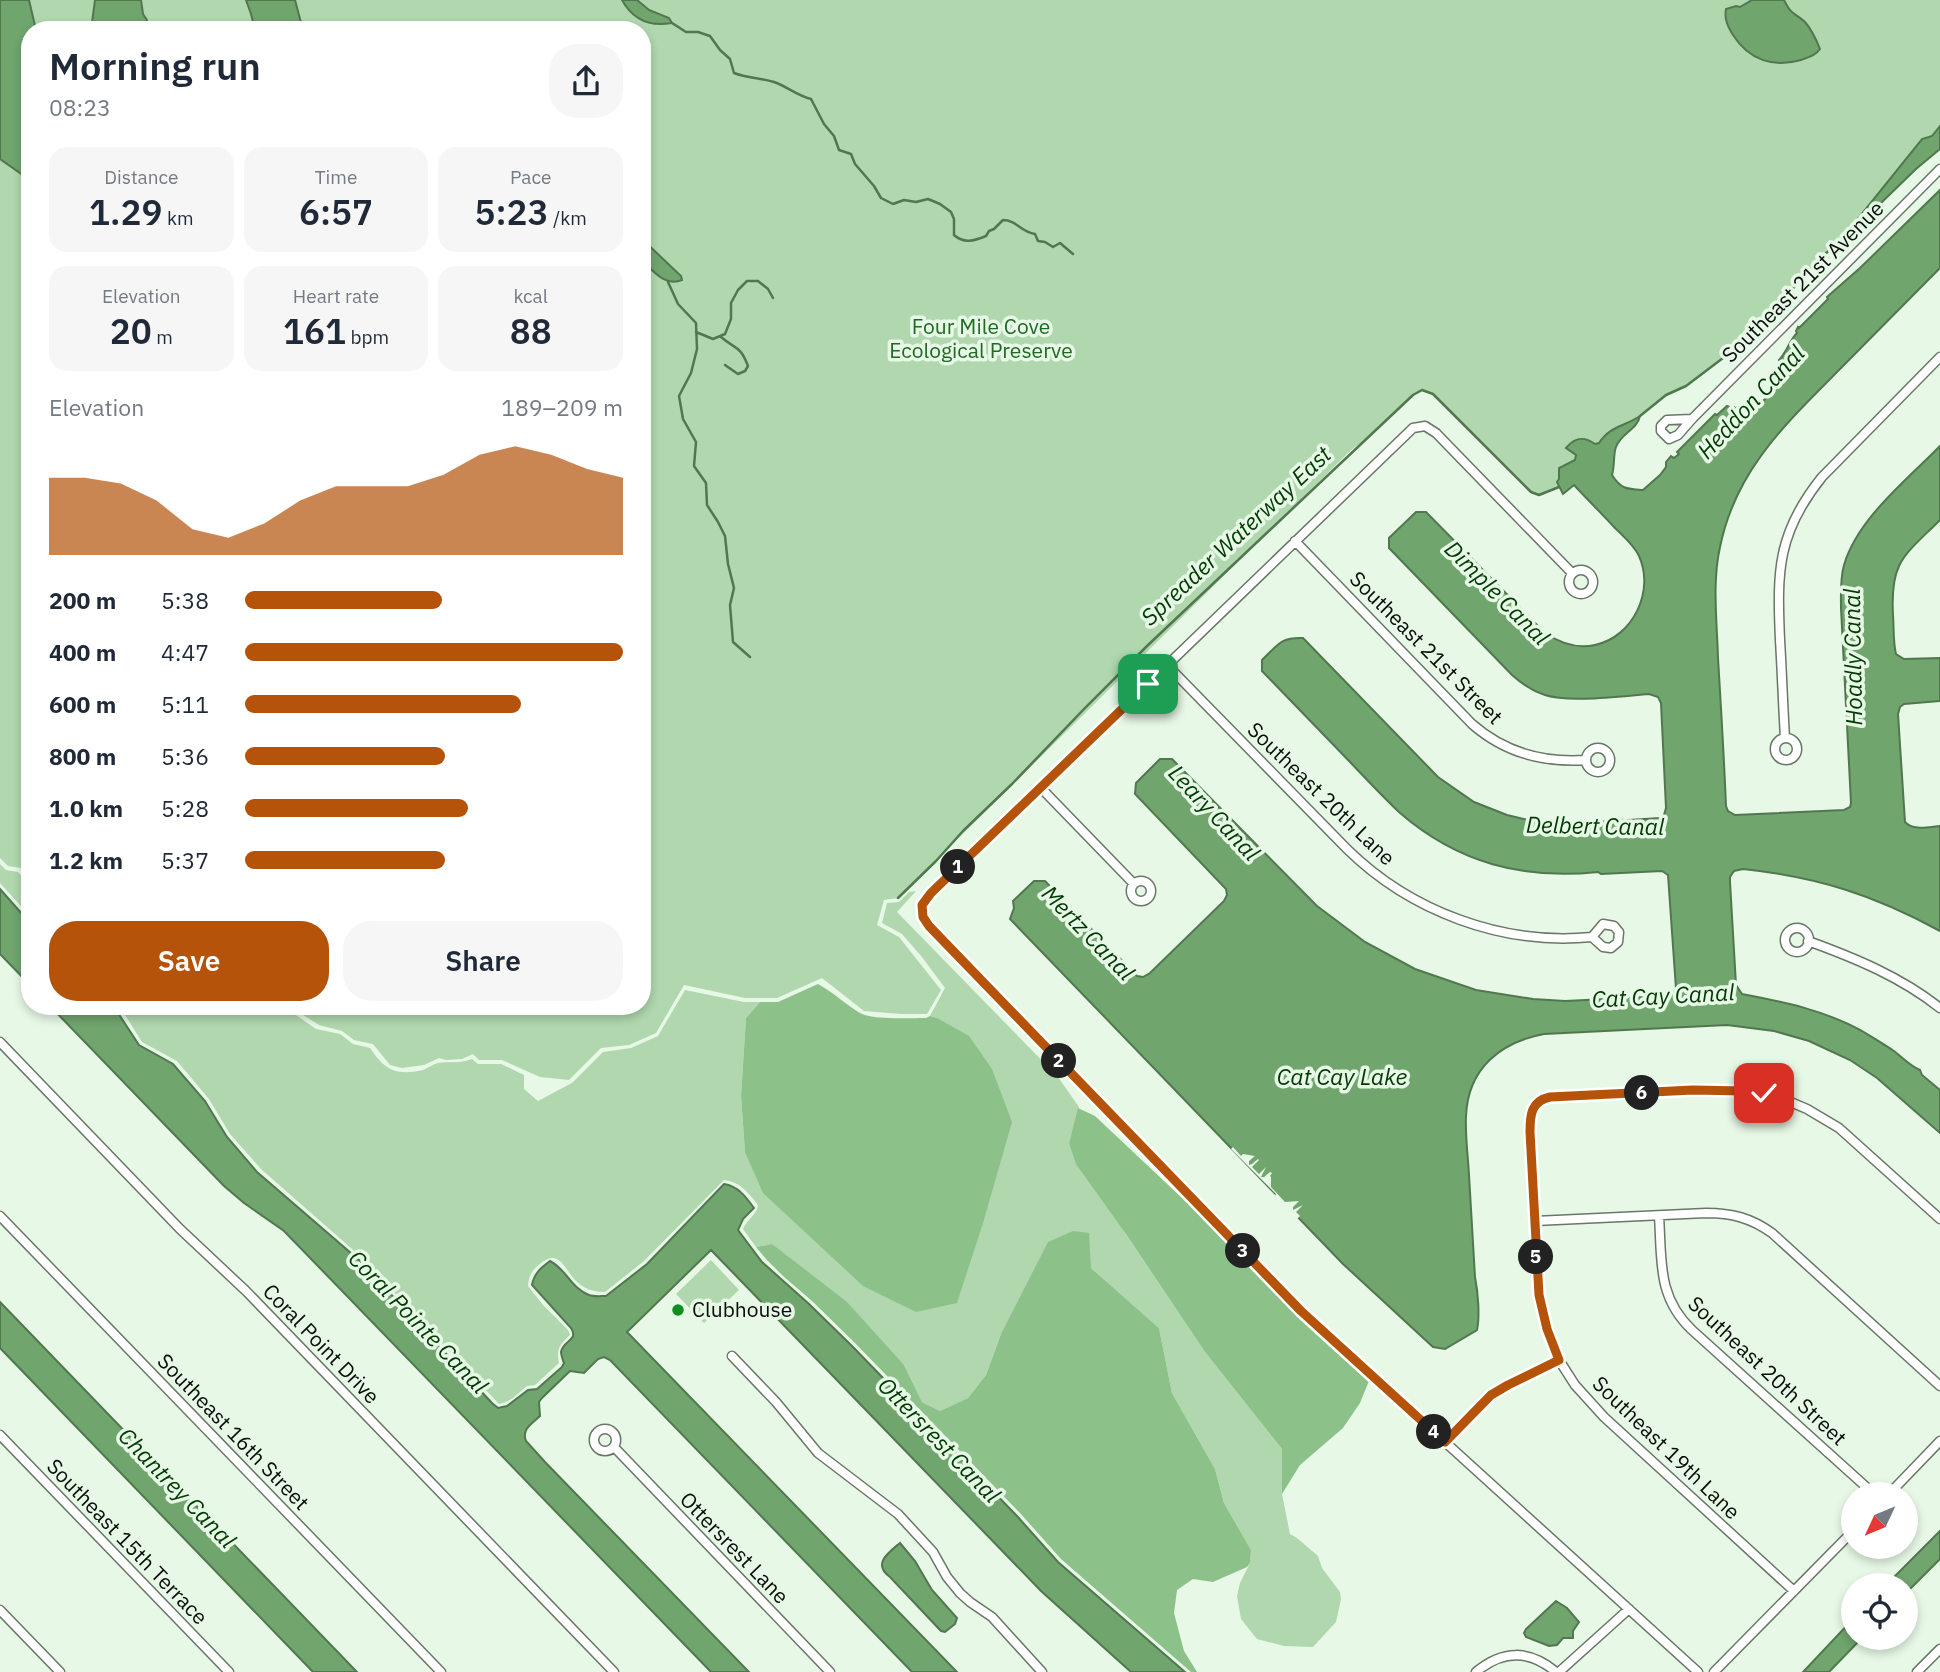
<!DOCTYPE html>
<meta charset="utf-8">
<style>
body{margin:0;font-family:"IBM Plex Sans",sans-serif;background:#f6f6f7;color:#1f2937;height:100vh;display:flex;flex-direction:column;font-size:26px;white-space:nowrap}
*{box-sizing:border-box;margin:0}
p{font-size:23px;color:#747a83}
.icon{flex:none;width:38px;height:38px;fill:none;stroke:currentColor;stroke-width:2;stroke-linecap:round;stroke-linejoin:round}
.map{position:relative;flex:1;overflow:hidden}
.drawer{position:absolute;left:21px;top:21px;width:630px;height:994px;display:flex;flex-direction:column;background:#fff;border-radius:28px;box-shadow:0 4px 10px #0003}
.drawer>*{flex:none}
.needle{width:46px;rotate:226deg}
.fabs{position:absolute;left:1841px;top:1482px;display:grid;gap:14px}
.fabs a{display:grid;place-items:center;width:77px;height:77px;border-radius:50%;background:#fff;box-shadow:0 4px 10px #0003;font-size:35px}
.pin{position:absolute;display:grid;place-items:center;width:60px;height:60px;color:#fff;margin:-30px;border-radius:14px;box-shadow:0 4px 10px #0006}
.km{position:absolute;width:35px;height:35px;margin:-18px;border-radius:50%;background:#222;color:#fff;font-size:19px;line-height:35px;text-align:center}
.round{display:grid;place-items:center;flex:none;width:74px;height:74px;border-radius:28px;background:#f6f6f7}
.head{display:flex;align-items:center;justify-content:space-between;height:119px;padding:0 28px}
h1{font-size:38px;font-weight:600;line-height:52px}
.stats{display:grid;grid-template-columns:repeat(3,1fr);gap:10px;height:119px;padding:7px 28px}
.stats div{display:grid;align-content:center;border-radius:18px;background:#f6f6f7;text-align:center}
.stats b{font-size:35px;font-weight:600}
.stats small{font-size:19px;font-weight:400}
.stats p{font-size:19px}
.chart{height:196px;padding:14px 28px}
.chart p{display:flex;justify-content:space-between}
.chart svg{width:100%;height:126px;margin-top:7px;fill:#b45309;opacity:.7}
.button{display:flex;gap:14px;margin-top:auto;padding:14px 28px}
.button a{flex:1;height:80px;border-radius:28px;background:#b45309;color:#fff;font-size:28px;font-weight:600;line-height:80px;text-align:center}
.button a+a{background:#f6f6f7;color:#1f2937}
ul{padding:0 28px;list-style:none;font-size:23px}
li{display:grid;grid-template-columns:112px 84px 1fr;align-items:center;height:52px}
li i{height:18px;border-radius:9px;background:#b45309}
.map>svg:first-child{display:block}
.green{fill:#b0d7ae}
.forest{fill:#8cc28a}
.water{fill:#70a56e;stroke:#51774f;stroke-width:2}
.pier{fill:#e7f8e6}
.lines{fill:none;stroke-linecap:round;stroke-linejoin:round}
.stream{stroke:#51774f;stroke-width:2.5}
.minor-casing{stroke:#687767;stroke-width:11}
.minor{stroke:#fff;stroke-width:8}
.route-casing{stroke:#fff;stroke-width:14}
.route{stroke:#b45309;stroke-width:9}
.poi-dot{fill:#0f8f1e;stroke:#e7f8e6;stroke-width:2.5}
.labels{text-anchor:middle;stroke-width:7;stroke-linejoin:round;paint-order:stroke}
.street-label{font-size:21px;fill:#080d08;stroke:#e7f8e6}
.park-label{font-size:21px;fill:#1f6922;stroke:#e7f8e6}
.poi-label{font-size:21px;fill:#080d08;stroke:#e7f8e6;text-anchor:start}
.water-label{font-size:23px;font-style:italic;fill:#003a02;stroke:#e7f8e6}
</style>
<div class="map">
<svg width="1940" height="1672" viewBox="0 0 1940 1672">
<rect width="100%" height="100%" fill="#e7f8e6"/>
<path class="green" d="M13,0H1940V131L1879,194L1852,226L1846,237L1825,254L1770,313L1727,355L1686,386L1666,395L1629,424L1621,425L1605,435L1600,443L1595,444L1587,439L1570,452L1576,455L1575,461L1569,465L1557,482L1559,487L1539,495L1531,492L1433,394L1422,390L1413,395L1372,435L1351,450L898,898L884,900L877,925L899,937L941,990L927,1014H901L864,1011L822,978L777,998H745L684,985L656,1033L629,1045L601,1048L569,1080L540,1077L502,1060H479L473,1054L462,1059L446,1060L439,1058L424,1065L402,1068L390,1065L373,1044L354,1040L342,1031L319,1025L289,1006H642V30H36L34,21Z
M0,159L30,180V880L21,868L8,866L0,858Z
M0,864L6,870L18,872L30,886V916L0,883Z
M916,891L897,912L1058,1077L1079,1107L1069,1143L1126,1234L1205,1352L1282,1449V1494L1290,1534L1297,1538L1318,1556L1322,1568L1340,1592L1341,1599L1336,1622L1313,1647L1284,1646L1257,1639L1241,1619L1237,1596L1240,1583L1250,1563L1251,1550L1224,1503L1215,1469L1172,1393L1159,1328L1091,1268L1001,1334L986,1375L968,1398L940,1411L922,1402L904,1365L772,1244L756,1247L743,1229C746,1221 758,1213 758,1205C748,1192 740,1182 724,1180L644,1261L605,1292C593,1292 584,1289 575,1280C564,1268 559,1249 541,1263C532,1270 529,1275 528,1286L543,1305L568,1330L570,1335C560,1344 556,1349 559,1363L535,1385L527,1386L513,1398L506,1402L499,1404L360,1256L261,1169L230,1134L209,1099L177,1061L142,1042L122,1010L117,1006H283L316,1029L340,1034L353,1044L370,1048C385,1070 395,1076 423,1070C428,1068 433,1064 438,1063C450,1061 459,1064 472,1059L478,1064H501L524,1075V1089L538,1101L572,1083L603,1052L631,1048L658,1036L685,990L744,1002H760L746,1018L741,1096L745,1152L937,1018L930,1016L945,988L922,957L902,934L882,923L887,903L899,902L909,892Z
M711,1260L739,1290L704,1323L676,1294Z"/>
<path class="forest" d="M818,984C833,992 845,1004 860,1013C871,1020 911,1018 926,1018L930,1016L937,1018L969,1036L992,1069L1012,1122L983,1223L957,1303L916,1312L863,1286L763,1193L745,1152L741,1096L746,1018L760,1002H778Z
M1078,1108L1095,1116L1371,1376L1360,1403L1343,1428L1300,1465L1282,1494V1449L1205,1352L1126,1234L1076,1164L1069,1143Z
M1073,1231L1089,1233L1091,1268L1159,1328L1172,1393L1215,1469L1224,1503L1251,1550L1250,1563L1247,1567L1213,1582L1193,1579L1177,1590L1174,1613L1184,1651L1197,1672H1191L1061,1559L1020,1513L855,1343L812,1301L783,1276L766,1259L756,1247L772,1244L847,1302L904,1365L922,1402L940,1411L968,1398L986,1375L1001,1334L1048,1242Z"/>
<path class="water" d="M0,0H29L36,30H30V180L0,159Z
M95,0H141L143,14L147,20L144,25V30H91Z
M246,0H295L303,30H255L251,14Z
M622,0H637L649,10L669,18L672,23C650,27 633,20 622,0Z
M1752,0H1784C1792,16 1794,12 1805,22C1812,30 1816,39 1820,49C1815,56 1809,57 1801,60C1773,68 1749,60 1733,35C1728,27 1724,19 1726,9L1736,6L1740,7Z
M1940,126V149L1916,169L1846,237L1852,226L1922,139L1932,136Z
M1940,190V268C1906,302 1873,336 1839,370C1786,424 1736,469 1720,547C1712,583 1717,621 1718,658C1721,707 1724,757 1726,806L1728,811L1735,815L1844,810L1850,807L1851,803L1841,608C1841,594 1840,579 1844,565C1858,518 1907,480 1940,446V520C1904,556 1890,561 1893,615C1894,628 1893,642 1896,654L1904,659L1940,658V701L1904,704L1900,707L1898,714L1905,822C1913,831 1928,827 1940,826V931C1874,895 1818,877 1743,869L1734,871L1730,877V882L1736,985L1742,994C1784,1002 1824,1010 1862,1031C1872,1037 1884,1044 1894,1051C1903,1058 1910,1066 1920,1070L1922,1075L1940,1090V1133L1877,1078L1850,1060L1809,1041L1774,1031L1727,1025L1544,1034C1501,1042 1468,1068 1466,1116C1465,1135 1468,1156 1469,1175C1471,1209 1473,1243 1475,1277C1478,1292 1480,1316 1477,1330L1445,1349L1433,1347L1343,1264L1010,919L1014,908L1013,901L1034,881H1045L1137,976L1143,977L1150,973L1224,901L1227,895L1226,889L1135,794L1136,783L1160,759H1172L1317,906L1365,942L1415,969L1476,990L1533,999L1565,1001L1667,996L1673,993L1676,989L1668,875L1662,871L1601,874L1598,872C1523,880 1458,863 1400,813C1383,797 1367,780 1351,763C1322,733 1292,702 1262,671V660C1278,645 1280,637 1303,638L1438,777L1474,802L1507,815L1537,822L1562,824L1661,818L1664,815L1666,808L1661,703L1658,697L1649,694C1622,696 1569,703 1545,695C1533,691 1522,684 1512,675L1389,548V538L1416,512H1426L1545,633C1560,643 1577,649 1595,645C1633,637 1655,591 1639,556C1634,545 1623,536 1615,528C1601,513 1587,499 1574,485L1563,494L1557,482L1559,479V468L1575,460L1576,455L1566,448C1575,437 1584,436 1595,444L1599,443C1611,425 1624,427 1640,416C1637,430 1621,433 1616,447C1613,455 1615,465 1612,475C1621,489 1626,489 1643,490L1660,475L1666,467V462L1671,456L1674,458L1679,454L1677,452L1715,414L1717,415L1727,406L1732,408L1734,407L1740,412H1752L1785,379V366L1779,360C1787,352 1789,341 1797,333L1796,331L1798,327L1799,328L1828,299L1827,297L1860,268Z
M642,239L681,276L682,280C665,287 653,271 642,260Z
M0,889L30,923V985L0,954Z
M50,1006H110L118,1013L139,1045L173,1064L205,1101L227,1137L257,1172L359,1260L492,1403L498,1408L507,1406L528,1390L537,1389L562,1367L564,1363C563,1361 561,1354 561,1352C563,1340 579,1341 571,1328L532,1285C534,1273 541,1268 550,1261C567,1270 571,1288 589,1295C594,1297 601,1296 606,1296L647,1264L724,1184C738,1186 746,1197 754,1208L743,1219L738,1230L762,1262L809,1304L852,1346L1017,1516L1058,1562L1185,1672H1131L1041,1591L711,1250L627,1332L957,1672H912L610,1360L604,1357L598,1359L584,1373L570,1371L542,1398L539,1402L540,1416C533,1423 521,1429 526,1441L545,1462L749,1672H711L284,1231L244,1203L224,1186Z
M0,1302L357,1672H313L0,1348Z
M1940,1531V1559L1906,1593V1586L1886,1585Z
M900,1543L915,1561L932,1590L957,1618L955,1624L945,1632L941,1631L890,1577C872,1564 888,1553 900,1543Z
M1556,1601L1567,1608L1579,1622L1573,1631V1638H1563L1557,1645L1549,1646L1526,1637L1524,1633L1526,1629Z
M1853,1619V1638H1862L1829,1672H1803Z"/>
<path class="pier" d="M1233,1147L1241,1156L1243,1154L1255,1156L1249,1161V1165L1252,1164L1258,1159L1259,1160L1252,1167L1259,1174L1266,1167L1261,1177H1264L1270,1172L1272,1173L1270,1176L1271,1177V1187L1285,1202L1299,1201L1293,1207V1210L1303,1205L1296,1212L1300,1216L1296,1220L1282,1206L1283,1205L1275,1196L1276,1194L1231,1149Z"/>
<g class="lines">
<path class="stream" d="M672,23L686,32H698L710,36L720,50L730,59L734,73C747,78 761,78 774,82C788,87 796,95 811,99L824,124L834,136L839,150L851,154L855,164L874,186L881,198L893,204L904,200L916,202L928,199L940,204L951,212L954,219V235C964,244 974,241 986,236L989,231L994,229L1003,220C1017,220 1020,232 1035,234L1038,241L1045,242L1053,247L1060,243L1073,254
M668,282L678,304L696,323L697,349L691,373L679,396L683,419L696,442L694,466L706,483L707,505L718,522L725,536L728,564L734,588L730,605L733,642L750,657
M696,332L713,339L725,334L731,319V303L738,290L747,281H758L768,289L773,298
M721,337C736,350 740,345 748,366L745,371L738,374L725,365
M1640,416L1666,395L1686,386L1727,355L1770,313L1825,254L1846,237
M898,898L936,861L963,831L1012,784L1084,709L1147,646L1413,395L1422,390L1433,394L1531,492L1539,495L1559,487"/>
<g class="minor-casing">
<path id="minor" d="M1692,419L1667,420L1661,426V431L1669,439L1678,435L1692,419L1940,169
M1295,541L1472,724C1505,753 1543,763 1586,760
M1569 582a12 12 0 1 1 24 0a12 12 0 1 1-24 0Z
M1572,573L1436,433L1425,426L1413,428L931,893C920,904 919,914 929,926L1302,1312L1698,1672
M1167,665L1347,849C1410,911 1502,946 1592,937
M1785,738C1783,705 1782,673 1780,640C1777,571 1777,533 1822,477L1940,357
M1775 749a11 11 0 1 1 22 0a11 11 0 1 1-22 0Z
M1586 760a12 12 0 1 1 24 0a12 12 0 1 1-24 0Z
M1040,787L1134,884
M1131 891a10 10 0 1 1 20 0a10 10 0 1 1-20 0Z
M1603,924L1614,926L1619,932L1618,942L1611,948L1603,947L1592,937Z
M1785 940a12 12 0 1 1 24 0a12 12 0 1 1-24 0Z
M1808,941C1855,958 1901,977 1940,1008
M0,1042L180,1229L246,1291L614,1672
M0,1216L441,1672
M1659,1216C1662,1261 1657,1297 1692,1330L1874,1494
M1535,1221L1706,1213C1732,1213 1751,1218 1772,1233L1940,1386
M732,1356L776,1402L818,1453L898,1514L933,1552L947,1577L960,1593L970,1602L992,1617L1042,1672
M594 1440a11 11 0 1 1 22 0a11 11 0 1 1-22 0Z
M0,1435L229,1672
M1445,1442L1491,1395L1508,1385L1559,1360
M614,1447L830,1672
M1889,1494L1940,1441
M1794,1591L1604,1417L1575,1385L1559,1360L1547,1329L1539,1295L1529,1132C1529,1115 1531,1101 1550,1097L1693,1090L1744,1091L1774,1095L1807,1109L1839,1128L1940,1219
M0,1610L60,1672
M1476,1672C1502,1650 1529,1649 1556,1672
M1559,1672L1629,1609
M1714,1672L1853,1531
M1917,1672L1940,1649"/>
</g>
<use href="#minor" class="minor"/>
</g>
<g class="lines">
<g class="route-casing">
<path id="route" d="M1148,684L931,893L922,905L923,917L929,926L1301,1311L1445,1442L1491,1395L1508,1385L1559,1360L1547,1329L1539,1295L1530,1132C1530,1115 1531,1101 1550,1097L1693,1090L1744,1091L1764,1093"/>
</g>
<use href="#route" class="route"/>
</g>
<circle class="poi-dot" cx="678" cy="1310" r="7"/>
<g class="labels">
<g class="street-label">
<text transform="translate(1803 282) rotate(-45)" y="7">Southeast 21st Avenue</text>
<text transform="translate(1426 648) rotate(45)" y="7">Southeast 21st Street</text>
<text transform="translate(1321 794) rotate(44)" y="7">Southeast 20th Lane</text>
<text transform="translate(321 1344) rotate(46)" y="7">Coral Point Drive</text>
<text transform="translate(1767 1371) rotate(43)" y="7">Southeast 20th Street</text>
<text transform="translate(233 1432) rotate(46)" y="7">Southeast 16th Street</text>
<text transform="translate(1666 1448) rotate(44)" y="7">Southeast 19th Lane</text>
<text transform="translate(127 1542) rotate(46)" y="7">Southeast 15th Terrace</text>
<text transform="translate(734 1548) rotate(46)" y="7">Ottersrest Lane</text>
</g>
<g class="park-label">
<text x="981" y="334">Four Mile Cove<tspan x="981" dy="24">Ecological Preserve</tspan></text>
</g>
<g class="poi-label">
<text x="692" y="1317">Clubhouse</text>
</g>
<g class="water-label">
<text transform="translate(1751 402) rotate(-47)" y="8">Heddon Canal</text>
<text transform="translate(1236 536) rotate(-43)" y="8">Spreader Waterway East</text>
<text transform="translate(1497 593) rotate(45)" y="8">Dimple Canal</text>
<text transform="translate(1853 657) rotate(-91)" y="8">Hoadly Canal</text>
<text transform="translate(1214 813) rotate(47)" y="8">Leary Canal</text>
<text transform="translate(1595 826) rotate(1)" y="8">Delbert Canal</text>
<text transform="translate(1088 933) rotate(46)" y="8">Mertz Canal</text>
<text transform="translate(1663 996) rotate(-3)" y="8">Cat Cay Canal</text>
<text x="1342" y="1085">Cat Cay Lake</text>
<text transform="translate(418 1322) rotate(46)" y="8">Coral Pointe Canal</text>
<text transform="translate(939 1440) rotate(46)" y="8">Ottersrest Canal</text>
<text transform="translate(177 1488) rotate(46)" y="8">Chantrey Canal</text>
</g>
</g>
</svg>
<div class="fabs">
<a><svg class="needle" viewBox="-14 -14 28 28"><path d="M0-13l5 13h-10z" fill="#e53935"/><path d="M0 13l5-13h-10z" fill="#747a83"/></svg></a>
<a><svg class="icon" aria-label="locate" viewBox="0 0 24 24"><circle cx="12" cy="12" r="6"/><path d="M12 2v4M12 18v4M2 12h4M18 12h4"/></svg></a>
</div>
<div class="pin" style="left:1148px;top:684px;background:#1e9e55"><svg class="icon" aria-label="arrive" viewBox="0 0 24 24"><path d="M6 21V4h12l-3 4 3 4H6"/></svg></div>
<div class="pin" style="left:1764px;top:1093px;background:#d93025"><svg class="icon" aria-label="check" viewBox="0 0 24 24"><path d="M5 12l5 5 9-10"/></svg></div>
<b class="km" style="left:958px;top:867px">1</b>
<b class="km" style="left:1059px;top:1061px">2</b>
<b class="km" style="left:1243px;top:1251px">3</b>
<b class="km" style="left:1434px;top:1432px">4</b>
<b class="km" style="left:1536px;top:1257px">5</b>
<b class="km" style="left:1642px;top:1093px">6</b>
<section class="drawer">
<div class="head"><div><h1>Morning run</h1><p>08:23</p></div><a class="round"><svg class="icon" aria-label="share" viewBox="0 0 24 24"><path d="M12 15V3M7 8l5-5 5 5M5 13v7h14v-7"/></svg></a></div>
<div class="stats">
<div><p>Distance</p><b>1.29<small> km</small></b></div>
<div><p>Time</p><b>6:57</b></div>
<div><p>Pace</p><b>5:23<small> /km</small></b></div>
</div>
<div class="stats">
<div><p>Elevation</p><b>20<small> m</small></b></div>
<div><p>Heart rate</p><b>161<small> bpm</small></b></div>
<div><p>kcal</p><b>88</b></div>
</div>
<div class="chart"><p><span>Elevation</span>189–209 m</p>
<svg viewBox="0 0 160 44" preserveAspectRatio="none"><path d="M0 44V17L10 17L20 19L30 25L40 35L50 38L60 33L70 25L80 20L90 20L100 20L110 16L120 9L130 6L140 9L150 14L160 17V44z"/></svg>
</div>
<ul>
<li><b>200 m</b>5:38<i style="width:52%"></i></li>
<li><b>400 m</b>4:47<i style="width:100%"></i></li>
<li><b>600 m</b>5:11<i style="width:73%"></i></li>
<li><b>800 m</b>5:36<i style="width:53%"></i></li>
<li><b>1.0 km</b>5:28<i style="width:59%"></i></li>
<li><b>1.2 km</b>5:37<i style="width:53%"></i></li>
</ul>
<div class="button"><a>Save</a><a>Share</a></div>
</section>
</div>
